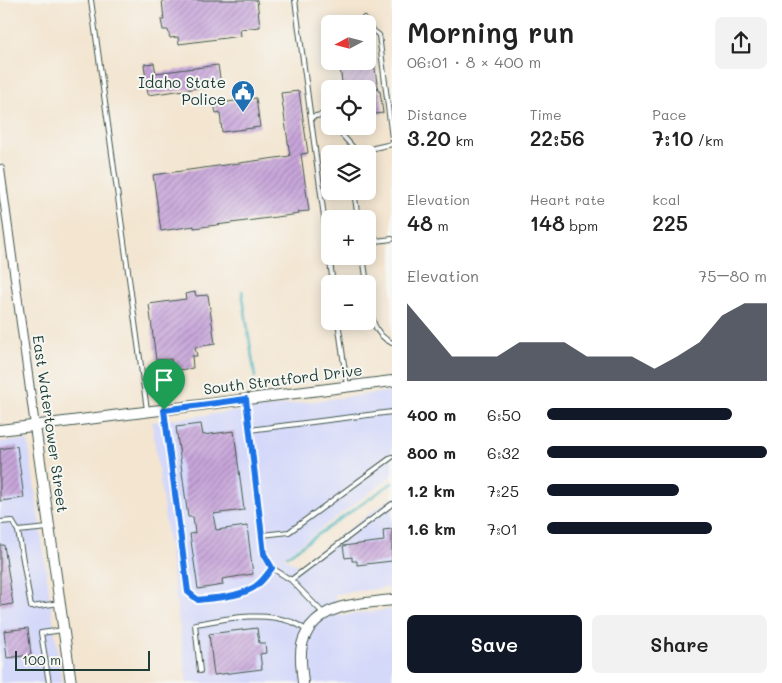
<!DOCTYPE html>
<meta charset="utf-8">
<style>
body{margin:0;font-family:Mali,sans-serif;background:#f2f2f2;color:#222;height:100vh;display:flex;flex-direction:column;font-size:19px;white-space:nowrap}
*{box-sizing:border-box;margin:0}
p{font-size:16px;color:#767676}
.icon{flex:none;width:28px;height:28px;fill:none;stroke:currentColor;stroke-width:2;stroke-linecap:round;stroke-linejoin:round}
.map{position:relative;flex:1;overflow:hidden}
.side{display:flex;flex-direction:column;background:#fff;width:390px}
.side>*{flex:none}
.needle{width:32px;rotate:263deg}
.controls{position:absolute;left:321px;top:15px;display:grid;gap:10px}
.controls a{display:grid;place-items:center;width:55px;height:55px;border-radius:8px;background:#fff;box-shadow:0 2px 12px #0003;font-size:25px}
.scale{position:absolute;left:15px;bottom:12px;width:135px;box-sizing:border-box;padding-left:5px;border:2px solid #1f3d34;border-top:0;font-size:14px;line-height:18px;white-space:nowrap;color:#1f3d34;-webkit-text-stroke:4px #f6f6f2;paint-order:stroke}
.pin{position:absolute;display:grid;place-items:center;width:42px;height:42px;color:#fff;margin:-51px -21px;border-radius:50% 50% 50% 0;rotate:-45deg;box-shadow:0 0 5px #0007}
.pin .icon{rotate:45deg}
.round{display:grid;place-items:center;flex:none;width:52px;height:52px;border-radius:8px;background:#f2f2f2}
.headline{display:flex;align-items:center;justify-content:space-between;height:85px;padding:0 15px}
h1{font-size:28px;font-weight:600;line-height:38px}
.figures{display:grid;grid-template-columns:repeat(3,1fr);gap:8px;height:85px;padding:5px 15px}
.figures div{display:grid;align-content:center}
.figures b{font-size:21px;font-weight:600}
.figures small{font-size:14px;font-weight:400}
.figures p{font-size:14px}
.chart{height:140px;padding:10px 15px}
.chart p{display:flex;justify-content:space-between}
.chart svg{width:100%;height:90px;margin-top:5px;fill:#111827;opacity:.7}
.action{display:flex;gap:10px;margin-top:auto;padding:10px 15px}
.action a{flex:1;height:58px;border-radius:8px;background:#111827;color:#fff;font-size:20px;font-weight:600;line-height:58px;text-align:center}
.action a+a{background:#f2f2f2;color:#222}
ul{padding:0 15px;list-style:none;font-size:16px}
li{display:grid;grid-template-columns:80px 60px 1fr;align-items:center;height:38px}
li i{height:12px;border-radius:6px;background:#111827}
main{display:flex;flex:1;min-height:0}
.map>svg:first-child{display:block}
.built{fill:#d4d8f9}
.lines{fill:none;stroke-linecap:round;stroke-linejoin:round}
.stream{stroke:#43b3bc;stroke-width:2.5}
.building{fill:url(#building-hatch)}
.service-casing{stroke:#3f564b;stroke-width:6}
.minor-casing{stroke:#3f564b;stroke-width:10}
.tertiary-casing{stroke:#3f564b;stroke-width:12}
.service{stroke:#fff;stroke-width:4}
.minor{stroke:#fff;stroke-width:8}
.tertiary{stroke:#fff;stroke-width:10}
.route-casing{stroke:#fff;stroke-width:10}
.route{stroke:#1a73e8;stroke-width:6}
.labels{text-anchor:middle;stroke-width:4;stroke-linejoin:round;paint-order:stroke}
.poi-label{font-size:15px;fill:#1f3d34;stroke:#f6f6f2;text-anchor:end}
.street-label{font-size:15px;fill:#1f3d34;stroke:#f6f6f2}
</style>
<main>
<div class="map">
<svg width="392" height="683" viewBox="0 0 392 683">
<defs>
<pattern id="building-hatch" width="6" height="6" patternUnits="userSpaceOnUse" patternTransform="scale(1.25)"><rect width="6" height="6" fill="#c8a5da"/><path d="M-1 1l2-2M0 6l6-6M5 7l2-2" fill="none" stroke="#a288b2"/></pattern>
</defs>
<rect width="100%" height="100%" fill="#f6f6f2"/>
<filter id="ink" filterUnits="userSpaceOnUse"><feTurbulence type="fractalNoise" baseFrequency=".02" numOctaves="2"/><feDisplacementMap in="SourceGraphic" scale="10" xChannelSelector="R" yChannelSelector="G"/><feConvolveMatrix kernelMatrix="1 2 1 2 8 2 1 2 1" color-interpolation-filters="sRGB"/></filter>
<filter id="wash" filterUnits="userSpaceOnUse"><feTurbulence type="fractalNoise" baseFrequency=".0096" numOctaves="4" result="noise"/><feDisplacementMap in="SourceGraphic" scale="20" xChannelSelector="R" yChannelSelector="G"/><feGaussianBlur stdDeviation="1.12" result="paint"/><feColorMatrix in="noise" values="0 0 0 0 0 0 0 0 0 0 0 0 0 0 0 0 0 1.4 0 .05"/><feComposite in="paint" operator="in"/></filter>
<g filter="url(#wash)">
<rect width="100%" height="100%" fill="#f3e5d0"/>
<path class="built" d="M392,391V476L283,557L299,566L392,497V587L334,594L339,616L392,609V683H187L152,422Z
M28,440L62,683H0V442Z"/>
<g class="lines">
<path class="stream" d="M242,291L255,377
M287,556L392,483"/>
</g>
<g id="blocks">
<path class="building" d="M162,0H257L260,27L240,29L241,36L179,44L178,37L170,38L168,30H163L161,20H164Z
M368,46H372L378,91H380L383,113L368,115V89H343L339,61H368Z
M154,63L156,73L218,65L221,85L148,95L144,64Z
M299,91L308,153L301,154L309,211L298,212L299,214L194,228V226L161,231L153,175L290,156L281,93Z
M256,98L260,127L222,132L220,112L216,113L214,104Z
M195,292L196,296L208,295L215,344L195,347L197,356H192L193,368L173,371L171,359L156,360L149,304L186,299L185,294Z
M201,424L203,435L234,431L244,510L213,514L216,530L247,526L253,574L222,579L223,585L198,589L190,534L195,533L193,517H188L176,427Z
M17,446L24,498L0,501V449Z
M392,529V561L357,565V561H352V557L345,558L343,546L384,541L383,530Z
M0,545H4L13,604L0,606Z
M28,628L31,655L7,658L4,631Z
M257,628L259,643H265L266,653L260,654L262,669L214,675L209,634Z"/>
</g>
</g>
<g filter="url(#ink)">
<use href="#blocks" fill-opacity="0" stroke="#3f564b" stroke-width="1"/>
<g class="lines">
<g class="service-casing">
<path id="service" d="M91,0L147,410
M295,0L333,284
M364,18L370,28L379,35L392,138
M311,117L330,113
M339,126L343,136L359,154
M365,154L374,148L392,144
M354,191L358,219
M368,242L392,239
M363,256L367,284
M368,287C371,309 369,332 392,343
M338,321L347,386
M246,401L264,554L272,568L291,580
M164,411L188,592L198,600C215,598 234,597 249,590C259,586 266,576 272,568
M249,430L392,412
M0,522L12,521L18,531
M48,528L18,531L31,607L60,603
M262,535L289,532L392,457
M324,614L291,580L392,504
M200,671L195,624C227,619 260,611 292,622C297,624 302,627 306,630
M49,683L41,633L63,630"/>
</g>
<g class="minor-casing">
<path id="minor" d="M0,169L35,426"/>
</g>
<g class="tertiary-casing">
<path id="tertiary" d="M35,426L71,683
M0,430L392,381
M303,683C302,670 299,657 302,645C303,639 307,632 310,627C329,602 364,604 392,600"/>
</g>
<use href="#service" class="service"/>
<use href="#minor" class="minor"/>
<use href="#tertiary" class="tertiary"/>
</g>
</g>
<g class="lines" filter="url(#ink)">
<g class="route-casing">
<path id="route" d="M246,399L264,554L272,568C266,576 259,586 249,590C234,597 215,598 198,600L188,592L164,410Z"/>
</g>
<use href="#route" class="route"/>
</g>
<defs>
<g id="civic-pin" transform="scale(1.25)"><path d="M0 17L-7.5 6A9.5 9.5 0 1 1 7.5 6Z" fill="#1f6fb2" stroke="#f6f6f2"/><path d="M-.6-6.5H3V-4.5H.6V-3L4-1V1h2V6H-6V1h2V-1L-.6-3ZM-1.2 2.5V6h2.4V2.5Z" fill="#fff"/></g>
</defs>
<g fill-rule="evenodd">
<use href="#civic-pin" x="243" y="92"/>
</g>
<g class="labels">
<g class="poi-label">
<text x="226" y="88">Idaho State<tspan x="226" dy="17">Police</tspan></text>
</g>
<g class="street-label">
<text transform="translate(283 380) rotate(-7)" y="5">South Stratford Drive</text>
<text transform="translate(50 424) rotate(82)" y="5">East Watertower Street</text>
</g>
</g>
</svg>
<div class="controls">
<a><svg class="needle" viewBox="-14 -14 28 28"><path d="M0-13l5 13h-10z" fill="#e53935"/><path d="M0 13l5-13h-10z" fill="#767676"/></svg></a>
<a><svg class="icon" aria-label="locate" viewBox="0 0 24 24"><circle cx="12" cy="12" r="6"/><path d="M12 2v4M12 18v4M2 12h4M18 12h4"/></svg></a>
<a><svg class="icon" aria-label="layers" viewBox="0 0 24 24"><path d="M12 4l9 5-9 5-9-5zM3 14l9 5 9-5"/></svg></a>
<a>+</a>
<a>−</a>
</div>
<div class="scale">100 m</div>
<div class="pin" style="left:164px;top:410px;background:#1e9e55"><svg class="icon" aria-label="arrive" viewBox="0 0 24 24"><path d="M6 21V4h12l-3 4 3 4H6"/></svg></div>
</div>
<section class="side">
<div class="headline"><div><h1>Morning run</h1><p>06:01 · 8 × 400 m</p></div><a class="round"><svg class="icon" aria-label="share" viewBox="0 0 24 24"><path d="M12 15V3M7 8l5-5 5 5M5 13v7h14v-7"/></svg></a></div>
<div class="figures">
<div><p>Distance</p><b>3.20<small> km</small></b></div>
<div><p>Time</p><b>22:56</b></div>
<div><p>Pace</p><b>7:10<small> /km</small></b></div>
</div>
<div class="figures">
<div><p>Elevation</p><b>48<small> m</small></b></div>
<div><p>Heart rate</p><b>148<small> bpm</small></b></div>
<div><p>kcal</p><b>225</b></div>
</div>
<div class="chart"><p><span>Elevation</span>75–80 m</p>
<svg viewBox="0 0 160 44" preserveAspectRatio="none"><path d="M0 44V6L10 19L20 32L30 32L40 32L50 25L60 25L70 25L80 32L90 32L100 32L110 38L120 32L130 25L140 12L150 6L160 6V44z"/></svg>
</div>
<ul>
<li><b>400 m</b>6:50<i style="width:84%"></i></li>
<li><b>800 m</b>6:32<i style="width:100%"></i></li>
<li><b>1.2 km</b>7:25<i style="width:60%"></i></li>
<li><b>1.6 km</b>7:01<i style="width:75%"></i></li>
</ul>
<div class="action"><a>Save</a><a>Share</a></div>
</section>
</main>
